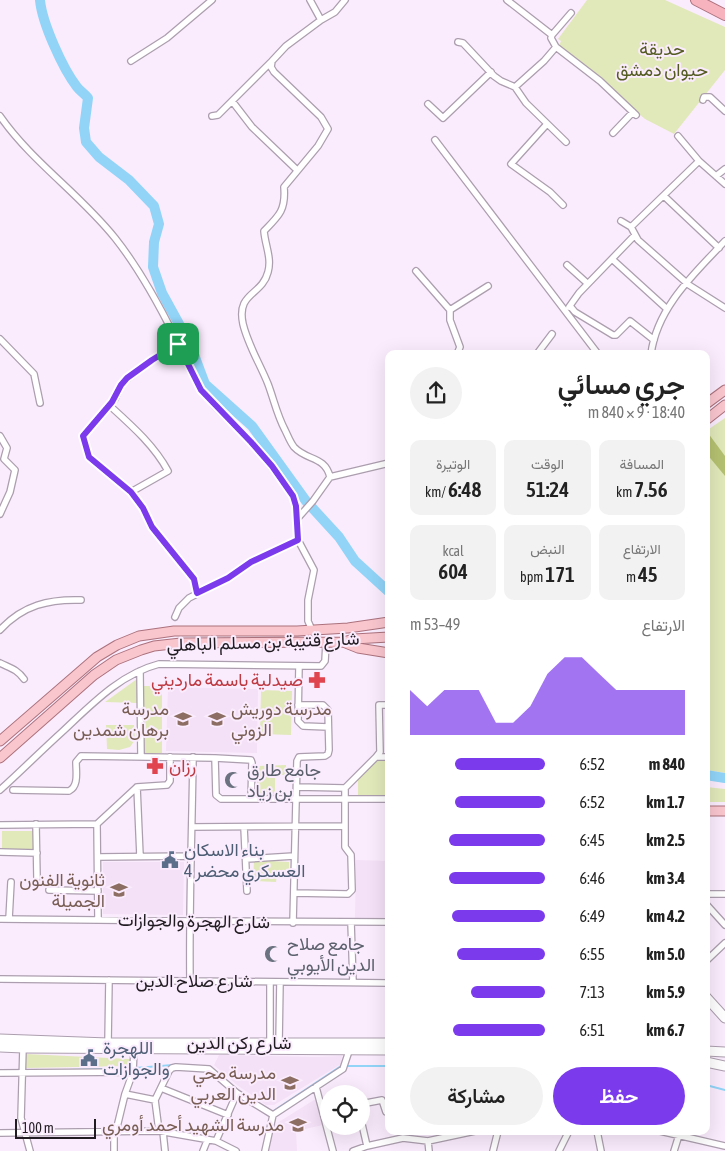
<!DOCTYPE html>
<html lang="ar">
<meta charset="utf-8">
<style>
body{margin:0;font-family:"Asap Condensed",Vazirmatn,sans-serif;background:#f2f2f2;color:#222;direction:rtl;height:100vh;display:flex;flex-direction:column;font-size:19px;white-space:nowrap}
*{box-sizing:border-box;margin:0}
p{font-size:16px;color:#767676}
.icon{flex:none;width:28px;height:28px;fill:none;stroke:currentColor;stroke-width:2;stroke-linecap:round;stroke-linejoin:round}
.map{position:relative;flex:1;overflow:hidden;direction:ltr}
.details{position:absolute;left:385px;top:350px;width:325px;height:785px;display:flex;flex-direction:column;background:#fff;border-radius:10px;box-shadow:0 5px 20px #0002;direction:rtl}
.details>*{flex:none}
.fabs{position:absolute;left:320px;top:1085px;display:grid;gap:10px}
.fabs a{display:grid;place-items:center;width:50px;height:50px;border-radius:50%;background:#fff;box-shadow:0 5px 20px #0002;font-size:25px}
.scale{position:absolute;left:15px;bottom:12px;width:81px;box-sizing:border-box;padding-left:5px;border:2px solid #211c22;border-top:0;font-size:14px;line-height:18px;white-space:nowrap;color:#211c22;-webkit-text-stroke:4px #fbecfd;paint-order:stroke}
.pin{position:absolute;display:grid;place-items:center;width:42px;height:42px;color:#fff;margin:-21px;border-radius:10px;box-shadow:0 2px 8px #0006}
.round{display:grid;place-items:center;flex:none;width:52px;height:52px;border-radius:26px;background:#f2f2f2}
.head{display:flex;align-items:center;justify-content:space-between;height:85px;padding:0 25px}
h1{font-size:28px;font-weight:600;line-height:38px}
.metrics{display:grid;grid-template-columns:repeat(3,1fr);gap:8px;height:85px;padding:5px 25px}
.metrics div{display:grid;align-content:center;border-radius:10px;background:#f2f2f2;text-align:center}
.metrics b{font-size:21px;font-weight:600}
.metrics small{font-size:14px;font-weight:400}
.metrics p{font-size:14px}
.chart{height:140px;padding:10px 25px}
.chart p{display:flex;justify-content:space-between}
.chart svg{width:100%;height:90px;margin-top:5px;fill:#7c3aed;opacity:.7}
.cta{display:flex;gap:10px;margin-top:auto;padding:10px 25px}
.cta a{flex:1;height:58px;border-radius:30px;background:#7c3aed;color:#fff;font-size:20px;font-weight:600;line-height:58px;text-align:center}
.cta a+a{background:#f2f2f2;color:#222}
ul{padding:0 25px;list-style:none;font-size:16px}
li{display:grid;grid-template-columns:80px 60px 1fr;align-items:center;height:38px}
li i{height:12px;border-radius:6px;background:#7c3aed}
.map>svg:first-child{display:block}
.built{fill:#f4e0f7}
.green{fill:#e1e9ba}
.forest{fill:#b5c171}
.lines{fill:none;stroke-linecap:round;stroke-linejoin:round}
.stream{stroke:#91d4f8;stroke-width:2}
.river{stroke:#91d4f8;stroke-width:10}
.minor-casing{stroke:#ac9eae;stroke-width:8}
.secondary-casing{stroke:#ac9eae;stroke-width:11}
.primary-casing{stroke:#ab727d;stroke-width:11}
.trunk-casing{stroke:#ab727d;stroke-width:12}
.minor{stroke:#fff;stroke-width:5.5}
.secondary{stroke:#fff;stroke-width:9}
.primary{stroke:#f9c6ce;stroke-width:9}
.trunk{stroke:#f7b3be;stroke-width:10}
.route-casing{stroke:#fff;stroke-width:10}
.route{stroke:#7c3aed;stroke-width:6}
.labels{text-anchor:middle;stroke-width:4;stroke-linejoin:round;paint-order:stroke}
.park-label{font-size:18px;fill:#535b21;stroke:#fbecfd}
.street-label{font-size:18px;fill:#211c22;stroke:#fbecfd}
.health-label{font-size:18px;fill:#be3a42;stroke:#fbecfd;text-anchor:end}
.education-label{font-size:18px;fill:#785e54;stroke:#fbecfd;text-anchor:end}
.worship-label{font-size:18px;fill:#5b616d;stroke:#fbecfd;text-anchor:start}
.service-label{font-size:18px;fill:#4e5e75;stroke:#fbecfd;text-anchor:start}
</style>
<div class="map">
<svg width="725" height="1151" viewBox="0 0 725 1151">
<rect width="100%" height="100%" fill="#fbecfd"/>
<path class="built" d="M168,687L258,689L257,753L166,751Z
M356,860L389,861V918H355Z
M103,862H184L183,915L103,914Z
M219,1055L315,1057L342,1056L341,1064L274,1105H266L237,1085L214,1065Z
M318,1099L323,1125L296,1131L297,1151H268L274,1125L314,1100Z"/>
<path class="green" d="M587,0H665L725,27V70L674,134L645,119L559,46L561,41L558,39Z
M725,418V773L706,770V431Z
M137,679V703L105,702Z
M142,686H162V753L143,754Z
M261,690L292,691L291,735L260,734Z
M106,725H134L135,740L130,747L119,750L107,749Z
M379,759L389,761V795H358V780Z
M286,765V775H275V795H257V766Z
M706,787L725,789V802H706Z
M2,831H33V850H2Z
M254,860L289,862V876L277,875L276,882L253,881Z
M26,1054L130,1059V1066L26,1068Z"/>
<path class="forest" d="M708,433L725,456V476L706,453V434Z"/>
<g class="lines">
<path class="stream" d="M346,1066H389
M68,1070L135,1068L173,1065
M706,1085L725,1090
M270,1111L272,1112L341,1066"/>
<path class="river" d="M40,0C42,23 63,69 77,87C80,91 85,94 88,98L84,128L86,142L99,157L129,180L154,206L159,224L154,242L153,267L162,293L190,344L205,384L252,426L306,501L339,537L355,561L389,592
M706,775L725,778"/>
<g class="minor-casing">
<path id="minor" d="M310,0L321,20
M507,0L552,35L551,38L556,47L600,81L636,115
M552,35L571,13
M458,42L463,43L494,76L501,81L515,87L526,103L566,142
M131,61L167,38L212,0
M515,87L544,61L556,47
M703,100L704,97H710L725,111
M232,101L252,127L297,170
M428,104L443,118L491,72
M0,116C32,162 80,194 115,238C138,267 157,301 174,335C182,353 190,372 201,390L214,405L251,442L271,466L293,496L296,506L298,540L314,570L308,600V621L312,630
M212,116L218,115L272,61
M547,124L511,164L550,192L563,205
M613,133L633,112
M678,136L699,161L725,184
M435,140L598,354
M716,176L725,169
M664,196L719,248
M621,221L631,227L638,240L689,285L725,308
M631,227L699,161
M612,259L667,309
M567,265L587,283
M416,271L450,310V320L460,347L457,354
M570,306L575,312L613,335H616L630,321L654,340
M569,307L579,293L635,235
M450,310L488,286
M0,339L34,374L40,403
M178,345L152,360L127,379L121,385L115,399L83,436L89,457L131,492L143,508L152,527L194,579L197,593
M537,354L552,334
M651,354C657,307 695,273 725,241
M109,405C131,425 154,445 168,471L131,492
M0,436L7,448L4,459L15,470L10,492L0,514
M330,477C325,456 307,461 294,447C290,442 288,436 285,430C277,415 274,400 268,384C260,364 248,345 243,324C236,292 262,296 268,272C272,258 265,245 264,231C279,216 286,210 284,187L318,146L328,129L321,117L274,72L271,67L272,61L286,46L321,20L335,12L345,0
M297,519L313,501L330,477L389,463
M175,617L179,608L189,598L228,578L251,562L298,540
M0,630C23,605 49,599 81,600
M0,663C10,668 17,669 24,679
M299,666L298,721L303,726L328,727
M140,671L141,757
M388,705H379L380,752L376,757H389
M215,758L216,795L221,799H389
M137,787L140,856
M345,788L376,757
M0,790C21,771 41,751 62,732C91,705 120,674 159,664L321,666L325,661L326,643
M13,790L69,791C79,786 76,772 76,762L81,756L215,758L251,760L252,763L251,799
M36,824L37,878
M0,825L97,824
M192,827L345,826
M244,827L247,891
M0,852L37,853
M98,857L192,856
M246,859L294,856
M49,890L98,891
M294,893L348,894L352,890L351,855L345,847V788L297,787
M706,894H725
M706,904L725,925
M0,919C130,920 259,922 389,922
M9,919L11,882
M98,919L97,824L137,787L167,785L170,781V757
M351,922L353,982
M293,923L297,761L299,757L325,756L328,754L329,750L328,710L323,705H298
M706,961L725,943
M0,979L389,983
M190,981C189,906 192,832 193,757
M270,982V1043
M108,1043L109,980
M279,1043L280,982
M23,1048L21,1118L30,1151
M0,1073L133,1072
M316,1087L333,1151
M161,1088L228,1115
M125,1094L155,1100
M361,1104L382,1100L386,1112L389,1111
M361,1120L367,1146
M116,1131L125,1094L133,1072L134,1049
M159,1131L155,1100L169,1071L172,1068L176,1067L209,1069L237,1093L273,1115
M597,1131L601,1151
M660,1131L725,1146
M163,1132L165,1151
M0,1133L159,1131L216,1141L236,1151
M216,1141L237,1093
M428,1141L429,1151
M114,1151V1132
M203,1151L207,1141
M265,1151L273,1115L343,1069L349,1051
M353,1151L367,1146L403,1138L428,1141L475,1131
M493,1151L498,1131
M559,1151L569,1131
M674,1151L679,1135"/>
</g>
<g class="secondary-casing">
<path id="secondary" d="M706,997L725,1018
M0,1039L108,1043H389
M0,1047L23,1048L389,1050
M706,1051L725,1052
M706,1062L725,1066"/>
</g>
<g class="primary-casing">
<path id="primary" d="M706,404L725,390
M706,420L725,405
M343,642L358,648L389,653
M0,741L97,657L117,645L139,636L174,631H297L348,628L389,622
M0,758L94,675L116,660L141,650L154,646L181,643L343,642L354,639L389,637
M706,811H725"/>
</g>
<g class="trunk-casing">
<path id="trunk" d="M696,0L725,15"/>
</g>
<use href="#minor" class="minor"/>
<use href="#secondary" class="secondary"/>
<use href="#primary" class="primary"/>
<use href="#trunk" class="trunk"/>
</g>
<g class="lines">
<g class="route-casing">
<path id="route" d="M178,344L201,390L251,442L272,466L293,496L296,506L298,540L251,562L228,578L197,593L194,579L152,527L143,508L131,492L89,457L83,436L112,402L121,385L127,378L152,360Z"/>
</g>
<use href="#route" class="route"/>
</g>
<defs>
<g id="pharmacy-bare" transform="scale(1.35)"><path d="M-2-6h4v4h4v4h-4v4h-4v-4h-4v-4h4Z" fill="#e0444e" stroke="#fbecfd" stroke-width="2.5" paint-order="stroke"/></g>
<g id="school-bare" transform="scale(1.35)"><path d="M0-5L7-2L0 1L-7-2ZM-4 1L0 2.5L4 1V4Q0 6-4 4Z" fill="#8d6e63" stroke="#fbecfd" stroke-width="2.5" paint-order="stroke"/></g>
<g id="mosque-bare" transform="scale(1.35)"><path d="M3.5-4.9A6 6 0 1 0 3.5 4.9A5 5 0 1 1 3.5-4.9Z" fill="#6b7280" stroke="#fbecfd" stroke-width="2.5" paint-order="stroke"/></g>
<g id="civic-bare" transform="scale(1.35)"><path d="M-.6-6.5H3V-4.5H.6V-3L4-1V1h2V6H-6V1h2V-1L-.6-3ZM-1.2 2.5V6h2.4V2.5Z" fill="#5c6f8a" stroke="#fbecfd" stroke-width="2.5" paint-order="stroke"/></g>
</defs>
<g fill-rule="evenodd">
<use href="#pharmacy-bare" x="317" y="680"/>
<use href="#school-bare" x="183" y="719"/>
<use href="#school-bare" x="217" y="719"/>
<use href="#pharmacy-bare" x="155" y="766"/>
<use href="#mosque-bare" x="233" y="780"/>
<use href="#civic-bare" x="170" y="860"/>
<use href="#school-bare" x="119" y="890"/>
<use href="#mosque-bare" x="273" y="954"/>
<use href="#civic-bare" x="89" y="1058"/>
<use href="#school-bare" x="290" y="1083"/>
<use href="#school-bare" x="298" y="1125"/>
</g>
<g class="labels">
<g class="park-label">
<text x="662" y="55">حديقة<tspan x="662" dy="21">حيوان دمشق</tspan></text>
</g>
<g class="street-label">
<text transform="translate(263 642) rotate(-2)" y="6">شارع قتيبة بن مسلم الباهلي</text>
<text transform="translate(194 921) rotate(1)" y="6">شارع الهجرة والجوازات</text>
<text x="194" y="987">شارع صلاح الدين</text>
<text x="239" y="1049">شارع ركن الدين</text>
</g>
<g class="health-label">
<text x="303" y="686">صيدلية باسمة مارديني</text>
<text x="169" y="772" text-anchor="start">رزان</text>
</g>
<g class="education-label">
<text x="169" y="715">مدرسة<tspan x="169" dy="21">برهان شمدين</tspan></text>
<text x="231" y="715" text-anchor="start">مدرسة دوريش<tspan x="231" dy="21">الزوني</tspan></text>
<text x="105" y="886">ثانوية الفنون<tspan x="105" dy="21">الجميلة</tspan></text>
<text x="276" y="1079">مدرسة محي<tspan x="276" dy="21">الدين العربي</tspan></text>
<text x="284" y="1131">مدرسة الشهيد أحمد أومري</text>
</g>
<g class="worship-label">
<text x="247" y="776">جامع طارق<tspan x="247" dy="21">بن زياد</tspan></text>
<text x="287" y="950">جامع صلاح<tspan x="287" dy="21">الدين الأيوبي</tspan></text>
</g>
<g class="service-label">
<text x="184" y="856">بناء الاسكان<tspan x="184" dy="21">العسكري محضر 4</tspan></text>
<text x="103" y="1054">اللهجرة<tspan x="103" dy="21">والجوازات</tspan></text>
</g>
</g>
</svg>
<div class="fabs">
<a><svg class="icon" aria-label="locate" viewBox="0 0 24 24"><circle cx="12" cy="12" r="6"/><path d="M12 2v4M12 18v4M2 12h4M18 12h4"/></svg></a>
</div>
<div class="scale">100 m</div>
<div class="pin" style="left:178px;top:344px;background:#1e9e55"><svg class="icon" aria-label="arrive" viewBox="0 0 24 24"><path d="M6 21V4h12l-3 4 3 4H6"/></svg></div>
<section class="details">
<div class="head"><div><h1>جري مسائي</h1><p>18:40 · 9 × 840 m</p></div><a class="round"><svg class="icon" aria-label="share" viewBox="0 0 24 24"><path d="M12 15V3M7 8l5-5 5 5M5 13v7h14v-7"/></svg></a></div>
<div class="metrics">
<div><p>المسافة</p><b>7.56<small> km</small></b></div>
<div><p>الوقت</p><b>51:24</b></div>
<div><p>الوتيرة</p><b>6:48<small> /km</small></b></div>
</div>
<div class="metrics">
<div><p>الارتفاع</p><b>45<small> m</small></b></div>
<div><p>النبض</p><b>171<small> bpm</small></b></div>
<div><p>kcal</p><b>604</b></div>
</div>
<div class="chart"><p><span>الارتفاع</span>49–53 m</p>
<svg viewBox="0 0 160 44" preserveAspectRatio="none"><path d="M0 44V22L10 30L20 22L30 22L40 22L50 38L60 38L70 30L80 14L90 6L100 6L110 14L120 22L130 22L140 22L150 22L160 22V44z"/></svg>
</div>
<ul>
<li><b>840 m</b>6:52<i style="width:67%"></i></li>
<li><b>1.7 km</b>6:52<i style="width:67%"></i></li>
<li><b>2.5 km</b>6:45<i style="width:71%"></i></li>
<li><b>3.4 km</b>6:46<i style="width:71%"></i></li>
<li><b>4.2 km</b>6:49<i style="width:69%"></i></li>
<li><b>5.0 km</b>6:55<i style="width:65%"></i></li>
<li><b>5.9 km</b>7:13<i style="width:55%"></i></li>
<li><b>6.7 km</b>6:51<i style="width:68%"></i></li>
</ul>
<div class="cta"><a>حفظ</a><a>مشاركة</a></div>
</section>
</div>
